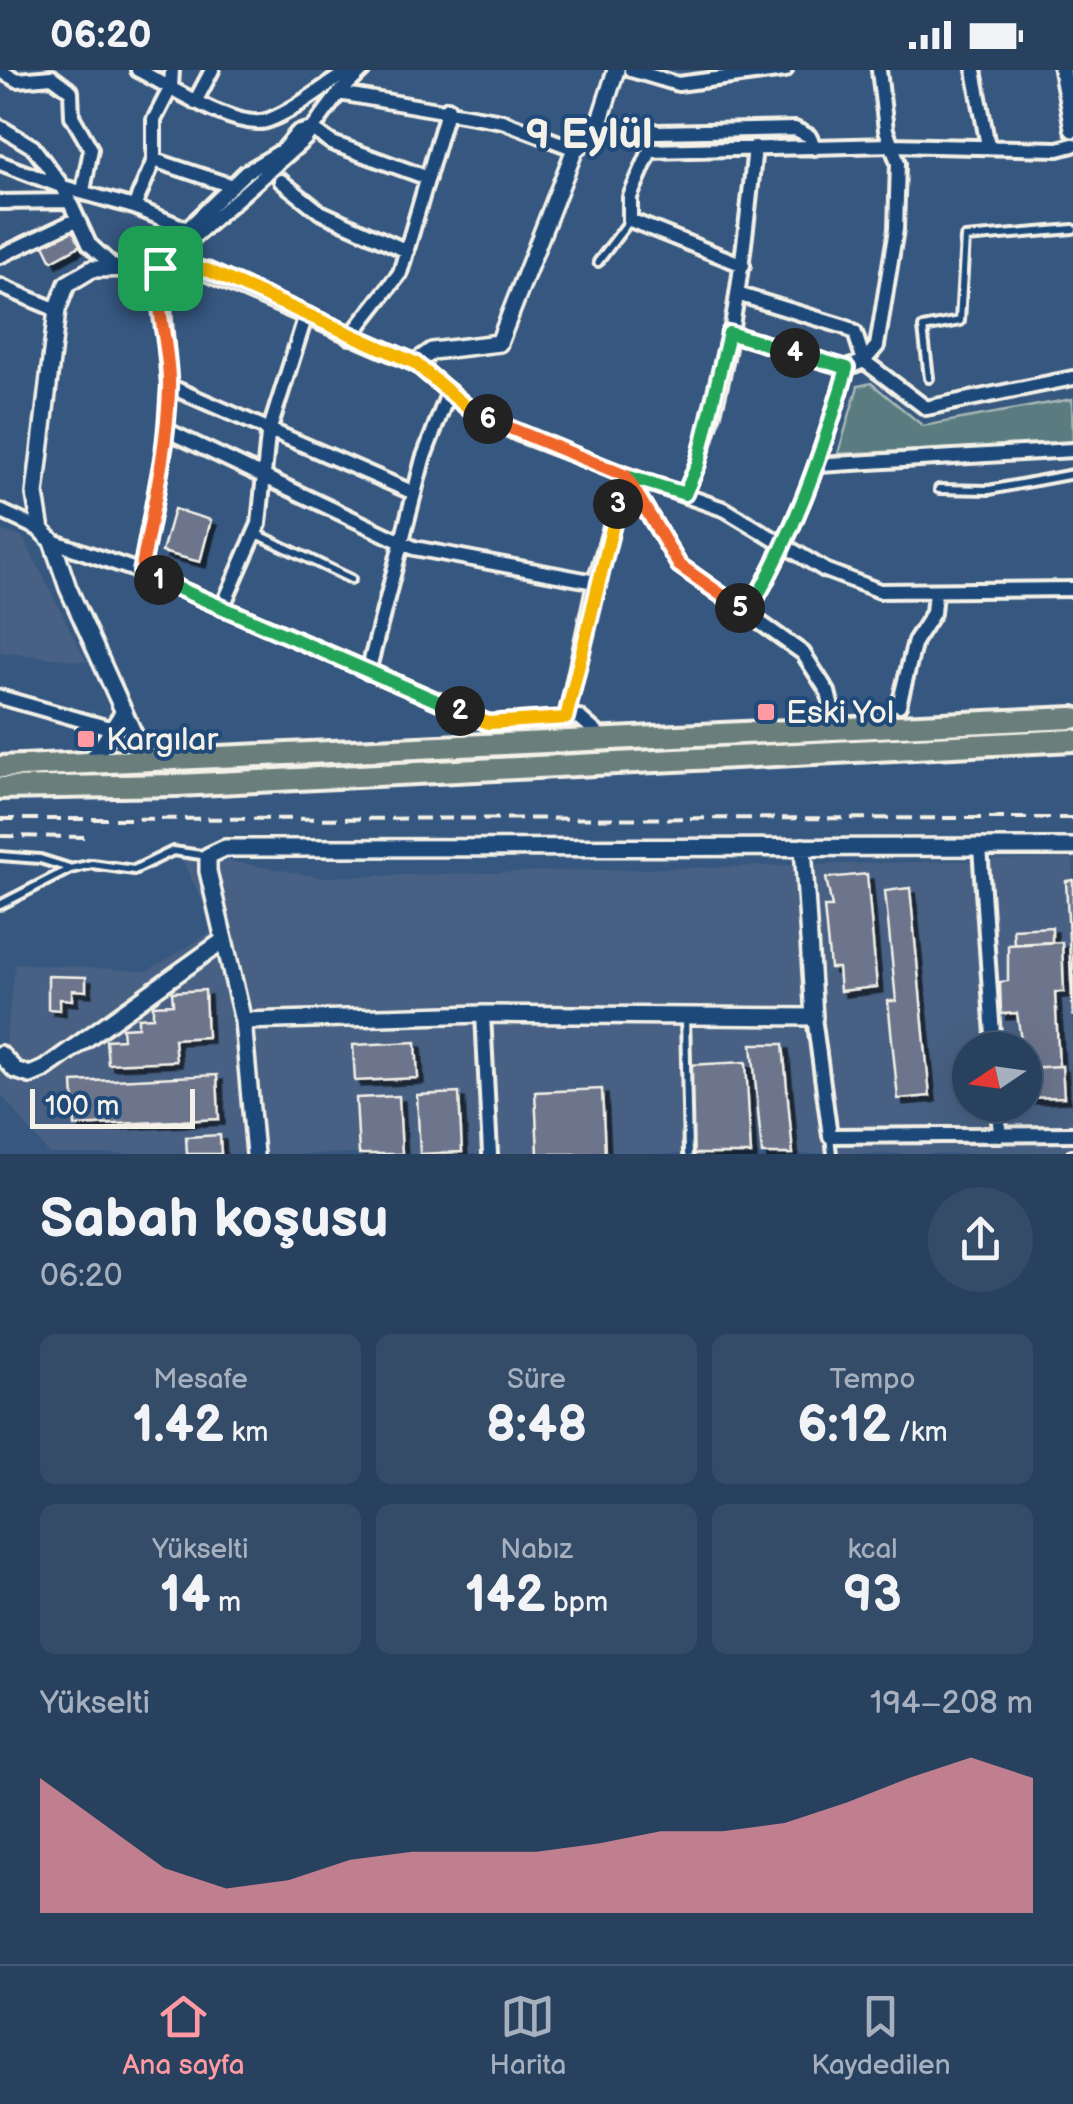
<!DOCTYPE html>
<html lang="tr">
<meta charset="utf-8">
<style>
body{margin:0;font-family:"Balsamiq Sans",sans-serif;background:#344c68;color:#f1f3f6;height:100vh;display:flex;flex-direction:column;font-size:38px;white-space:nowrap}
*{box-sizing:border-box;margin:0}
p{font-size:32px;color:#a5afbd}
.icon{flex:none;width:55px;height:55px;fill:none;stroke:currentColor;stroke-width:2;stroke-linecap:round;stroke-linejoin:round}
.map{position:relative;height:1084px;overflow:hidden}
.sheet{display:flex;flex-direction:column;background:#28415f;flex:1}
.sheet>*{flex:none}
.needle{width:65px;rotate:257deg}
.buttons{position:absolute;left:952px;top:962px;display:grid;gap:20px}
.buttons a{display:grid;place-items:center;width:90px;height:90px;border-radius:50%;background:#28415f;box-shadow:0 10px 40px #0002,0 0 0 2px #445a74;font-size:50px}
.scale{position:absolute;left:30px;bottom:25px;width:165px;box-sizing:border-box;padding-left:10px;border:5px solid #f4f1e8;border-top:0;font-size:28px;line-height:35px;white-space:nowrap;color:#f4f1e8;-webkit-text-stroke:8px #1f4a7a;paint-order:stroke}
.pin{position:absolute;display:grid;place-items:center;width:85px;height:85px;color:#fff;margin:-42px;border-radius:20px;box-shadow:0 5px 15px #0006}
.km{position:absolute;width:50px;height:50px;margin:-25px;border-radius:50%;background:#222;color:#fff;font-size:28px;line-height:50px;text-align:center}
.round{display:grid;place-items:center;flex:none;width:105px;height:105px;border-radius:52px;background:#344c68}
.headline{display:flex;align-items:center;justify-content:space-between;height:170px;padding:0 40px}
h1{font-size:55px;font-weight:600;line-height:75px}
.figures{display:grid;grid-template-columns:repeat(3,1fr);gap:15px;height:170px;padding:10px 40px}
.figures div{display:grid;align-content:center;border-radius:15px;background:#344c68;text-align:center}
.figures b{font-size:50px;font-weight:600}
.figures small{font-size:28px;font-weight:400}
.figures p{font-size:28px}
.chart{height:280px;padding:20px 40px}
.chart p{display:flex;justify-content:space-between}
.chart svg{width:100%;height:180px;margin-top:10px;fill:#ff9aa2;opacity:.7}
.status{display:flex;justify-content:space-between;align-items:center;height:70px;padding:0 50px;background:#28415f;direction:ltr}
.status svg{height:28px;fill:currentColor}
.tab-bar{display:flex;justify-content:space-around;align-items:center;height:140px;border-top:2px solid #445a74;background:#28415f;font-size:28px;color:#a5afbd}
.tab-bar a{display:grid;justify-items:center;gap:5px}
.tab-bar .current{color:#ff9aa2}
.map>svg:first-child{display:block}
.built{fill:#466083;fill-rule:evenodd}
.green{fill:#5a7c81;stroke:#a7b6b4;stroke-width:2.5}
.building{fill:#6c758c;stroke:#f4f1e8;stroke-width:2.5;filter:url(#shadow)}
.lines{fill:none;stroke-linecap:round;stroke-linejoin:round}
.service-casing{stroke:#f4f1e8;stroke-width:14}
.minor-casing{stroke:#f4f1e8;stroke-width:20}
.tertiary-casing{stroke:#f4f1e8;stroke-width:22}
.trunk-casing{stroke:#f4f1e8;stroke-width:28}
.service{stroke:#1f4a7a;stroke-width:6}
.minor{stroke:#1f4a7a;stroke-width:12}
.tertiary{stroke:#1f4a7a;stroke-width:15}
.trunk{stroke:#6b7f7c;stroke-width:20}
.rail{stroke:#f4f1e8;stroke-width:4;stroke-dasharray:15 8;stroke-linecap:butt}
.split-1-casing{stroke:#fff;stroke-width:20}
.split-2-casing{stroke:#fff;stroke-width:20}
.split-3-casing{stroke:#fff;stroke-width:20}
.split-4-casing{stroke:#fff;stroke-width:20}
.split-5-casing{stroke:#fff;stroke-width:20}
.split-6-casing{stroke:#fff;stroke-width:20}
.split-7-casing{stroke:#fff;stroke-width:20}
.split-1{stroke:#f0652b;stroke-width:12}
.split-2{stroke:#22a559;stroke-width:12}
.split-3{stroke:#f5b400;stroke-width:12}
.split-4{stroke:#22a559;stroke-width:12}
.split-5{stroke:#22a559;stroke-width:12}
.split-6{stroke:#f0652b;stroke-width:12}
.split-7{stroke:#f5b400;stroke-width:12}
.poi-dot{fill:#ff9aa2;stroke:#1f4a7a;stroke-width:4}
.labels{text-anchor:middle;stroke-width:8;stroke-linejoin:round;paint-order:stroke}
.poi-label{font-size:32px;fill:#f4f1e8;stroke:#1f4a7a;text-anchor:start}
.district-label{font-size:42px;font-weight:bold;fill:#f4f1e8;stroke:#1f4a7a}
</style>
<div class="status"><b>06:20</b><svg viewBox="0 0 49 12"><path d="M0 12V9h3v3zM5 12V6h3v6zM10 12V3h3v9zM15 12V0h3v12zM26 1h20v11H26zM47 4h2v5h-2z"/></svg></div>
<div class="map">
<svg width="1073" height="1084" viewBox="0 0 1073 1084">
<defs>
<filter id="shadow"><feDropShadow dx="5.5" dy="5.5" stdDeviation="0" flood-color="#0009"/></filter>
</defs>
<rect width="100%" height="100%" fill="#36577f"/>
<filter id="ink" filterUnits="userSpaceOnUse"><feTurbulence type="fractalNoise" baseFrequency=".01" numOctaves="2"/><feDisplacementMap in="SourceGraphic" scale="20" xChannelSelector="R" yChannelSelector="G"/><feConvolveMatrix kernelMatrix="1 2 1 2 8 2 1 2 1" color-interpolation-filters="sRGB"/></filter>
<g filter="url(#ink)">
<path class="built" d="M0,460L23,467L87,592L0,582Z
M178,782L322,807L1073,788V1084H49L0,1023V977L5,975L15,893L147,901L216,859ZM970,980H1025V1035H970Z"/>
<path class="green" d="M871,313L923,356L1072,329L1073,373L838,384L858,316Z"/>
<path class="building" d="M74,159L83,174L52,191L42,171Z
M174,439L211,450L200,492L162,482Z
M867,804L877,917L840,921L838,898H830L824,837H832L826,808Z
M1073,810V947L1066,811Z
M910,818L930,1026L898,1029L888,931H896L885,821Z
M1052,857V872L1014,874L1013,859Z
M1062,872L1064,922H1055L1059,996L1025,998L1017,943L1001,944L1000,912L1008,911V875Z
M48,906L86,907V921L72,920V930L60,929V940L48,939Z
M205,920L207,967L174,969L176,991L108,994L106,970L123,969L122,958L138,957V948L153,947V935L173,934L172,922Z
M416,972L418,1008L355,1011L353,975Z
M752,974H783L793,1084H762Z
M746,992L751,1084H693L688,995Z
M1062,996L1064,1027L1025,1028V998Z
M217,1005L219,1049L75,1056L73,1012Z
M602,1019L605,1084H538L535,1022Z
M459,1023L462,1082L420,1084L417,1025Z
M399,1026L402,1084H359L356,1028Z
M220,1065L221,1084H187L186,1067Z"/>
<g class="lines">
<g class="service-casing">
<path id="service" d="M598,192L630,150
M929,308L923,258L960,251L965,168L1073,159
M939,419L989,420L1073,404
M255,463L351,509
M0,786L40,789L69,798
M0,835L70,799L92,794L134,800L173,781L208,786
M685,946L688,1084
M830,1067L832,1084
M1072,1084H1073"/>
</g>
<g class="minor-casing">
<path id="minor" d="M138,0C166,14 239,63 269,50C297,39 324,16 350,0
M631,0L678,14L785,0
M974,0L988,76
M0,1L17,10L52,7L71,21L72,46L91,79L83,121
M339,23L502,51L575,79
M195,32L212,0
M0,57L33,77L63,117L134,137L187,159L246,102L283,80L297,63L312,59L332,73L428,108
M595,66L632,54L657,62L795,59L809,66L815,78
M154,90L232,116
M0,93L63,117L89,174L115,198
M281,111L320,142L407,181
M0,132L68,131
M134,137L154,90V50L171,17L172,0
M0,186L76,150
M743,195L630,150V127L650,81L892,75L1058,79L1073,75
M0,216L57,240
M737,224L845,257L855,263L864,291L926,338L1073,308
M729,263L847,298
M350,267L400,203L448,38
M415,293L471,340L519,364L626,405L679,495L803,583L828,622L837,658
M169,316L414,423
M166,360L414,478L595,512
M819,395L1073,380
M685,424C729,326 744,184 755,77
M0,441L41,460
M52,471L141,502L489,653L579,647L604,669
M141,502L165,374L169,316L160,197L305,69L339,23L363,0
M222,538L259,454L268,365L306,245
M747,543C795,462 821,388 847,298L864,291L877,276L896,159L898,93L886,60L879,0
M368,602L423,389L449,321
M0,627L113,659
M899,635L915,571L933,543L935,522
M566,648L595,512L626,405L726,440L825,500L880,521L1073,519
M980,777L994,980
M483,944L490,1084
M814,947L830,1066L1073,1064
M998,1035L1000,1065"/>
</g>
<g class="tertiary-casing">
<path id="tertiary" d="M1062,0L1073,59
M146,691L68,518L52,471L41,460L35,424L57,240L67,214L92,199L194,197L415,293L432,281L499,273L575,79L595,66L616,0
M83,694L96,685L123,643
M243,951L483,944L814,947L803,777
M0,984L15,1000L30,1005L44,999L224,870
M255,1084L243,951L208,801V786L225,778L1073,777"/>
</g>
<g class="trunk-casing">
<path id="trunk" d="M0,697L1073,648
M0,718L178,715L1073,670"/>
</g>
<use href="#service" class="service"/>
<use href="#minor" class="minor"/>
<use href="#tertiary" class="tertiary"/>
<use href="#trunk" class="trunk"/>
<path class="rail" d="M0,749L1073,748
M0,766L91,767"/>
</g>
</g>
<g class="lines" filter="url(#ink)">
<g class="split-1-casing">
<path id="split-1" d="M159,510L141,502C152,442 167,381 169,320C171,279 154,239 160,198"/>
</g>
<g class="split-2-casing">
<path id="split-2" d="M159,510L460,641"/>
</g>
<g class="split-3-casing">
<path id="split-3" d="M460,641L488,653L566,648L618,434"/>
</g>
<g class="split-4-casing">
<path id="split-4" d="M618,434L626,406L685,424L698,394L729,263L795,283"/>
</g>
<g class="split-5-casing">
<path id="split-5" d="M740,538L748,543C795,462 821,388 847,298L795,283"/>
</g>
<g class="split-6-casing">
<path id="split-6" d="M488,349L626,406L679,495L740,538"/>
</g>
<g class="split-7-casing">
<path id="split-7" d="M160,198L207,200L415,293L470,340L488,349"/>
</g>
<use href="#split-1" class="split-1"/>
<use href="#split-2" class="split-2"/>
<use href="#split-3" class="split-3"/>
<use href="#split-4" class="split-4"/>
<use href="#split-5" class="split-5"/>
<use href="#split-6" class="split-6"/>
<use href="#split-7" class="split-7"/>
</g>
<g class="poi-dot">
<rect x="756" y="632" width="20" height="20" rx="5"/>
<rect x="76" y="659" width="20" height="20" rx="5"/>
</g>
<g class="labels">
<g class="poi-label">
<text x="786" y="653">Eski Yol</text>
<text x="106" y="680">Kargılar</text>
</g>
<g class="district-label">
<text x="589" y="78">9 Eylül</text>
</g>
</g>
</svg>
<div class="buttons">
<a><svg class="needle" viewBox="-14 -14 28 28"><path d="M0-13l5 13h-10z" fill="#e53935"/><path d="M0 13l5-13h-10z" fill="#a5afbd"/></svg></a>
</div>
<div class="scale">100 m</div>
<div class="pin" style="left:160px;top:198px;background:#1e9e55"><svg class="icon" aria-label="arrive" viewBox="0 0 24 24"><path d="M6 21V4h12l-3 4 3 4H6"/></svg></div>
<b class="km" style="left:159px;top:510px">1</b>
<b class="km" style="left:460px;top:641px">2</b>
<b class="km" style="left:618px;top:434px">3</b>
<b class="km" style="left:795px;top:283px">4</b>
<b class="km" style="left:740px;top:538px">5</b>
<b class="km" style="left:488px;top:349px">6</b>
</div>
<section class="sheet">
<div class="headline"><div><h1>Sabah koşusu</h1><p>06:20</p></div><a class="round"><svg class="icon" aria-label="share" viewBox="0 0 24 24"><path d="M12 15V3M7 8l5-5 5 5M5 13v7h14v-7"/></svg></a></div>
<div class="figures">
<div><p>Mesafe</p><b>1.42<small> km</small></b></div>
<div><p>Süre</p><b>8:48</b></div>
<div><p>Tempo</p><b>6:12<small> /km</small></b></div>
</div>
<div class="figures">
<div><p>Yükselti</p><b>14<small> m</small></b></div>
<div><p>Nabız</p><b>142<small> bpm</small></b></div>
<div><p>kcal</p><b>93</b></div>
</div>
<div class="chart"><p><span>Yükselti</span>194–208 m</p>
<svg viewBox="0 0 160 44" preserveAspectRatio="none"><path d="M0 44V11L10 22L20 33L30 38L40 36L50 31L60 29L70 29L80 29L90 27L100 24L110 24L120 22L130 17L140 11L150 6L160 11V44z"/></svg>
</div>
</section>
<nav class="tab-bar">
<a class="current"><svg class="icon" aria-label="home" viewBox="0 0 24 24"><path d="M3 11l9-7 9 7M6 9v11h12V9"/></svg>Ana sayfa</a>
<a><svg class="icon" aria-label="map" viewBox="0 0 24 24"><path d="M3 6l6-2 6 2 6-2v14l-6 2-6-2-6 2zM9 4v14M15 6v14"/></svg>Harita</a>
<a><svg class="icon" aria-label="saved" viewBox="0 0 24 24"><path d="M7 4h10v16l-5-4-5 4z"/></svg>Kaydedilen</a>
</nav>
